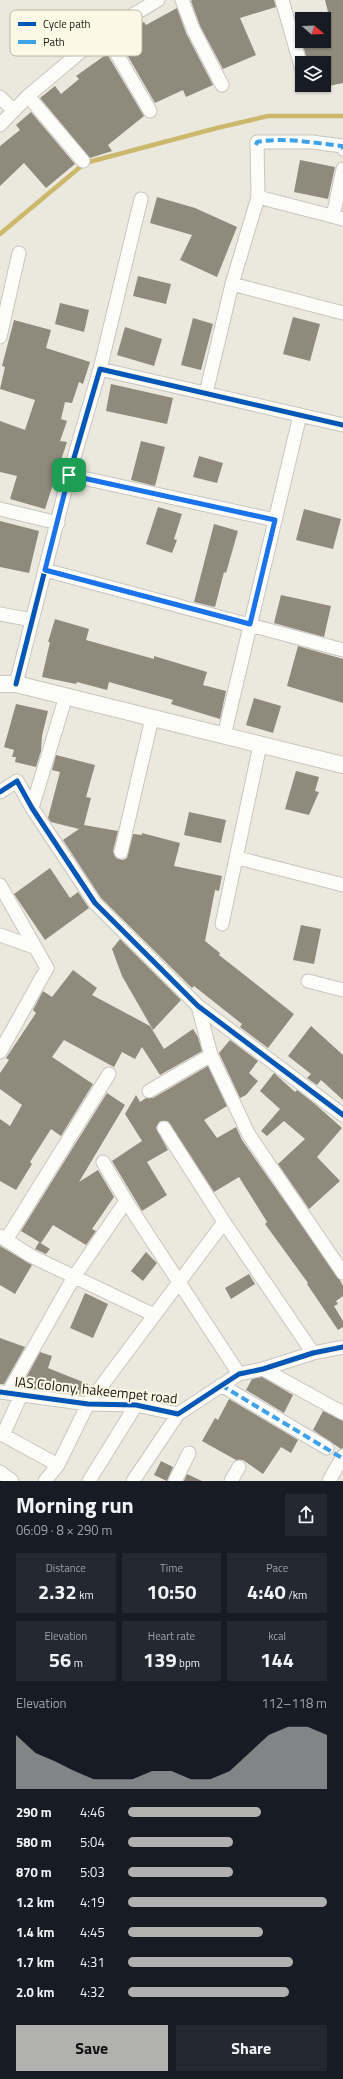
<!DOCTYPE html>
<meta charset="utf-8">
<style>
body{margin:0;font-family:"Titillium Web",sans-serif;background:#242831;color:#f1f3f6;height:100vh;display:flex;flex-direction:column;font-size:15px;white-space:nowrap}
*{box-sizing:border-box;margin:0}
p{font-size:13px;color:#9ea1a6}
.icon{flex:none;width:22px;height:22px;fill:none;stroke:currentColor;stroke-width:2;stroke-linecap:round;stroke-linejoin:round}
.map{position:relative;height:1481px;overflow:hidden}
.details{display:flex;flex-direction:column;background:#171b24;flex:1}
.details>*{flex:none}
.needle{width:26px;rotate:109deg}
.controls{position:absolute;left:295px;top:12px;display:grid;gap:8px}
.controls a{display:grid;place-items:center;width:36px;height:36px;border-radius:0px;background:#171b24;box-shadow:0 1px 3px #0004;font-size:20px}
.pin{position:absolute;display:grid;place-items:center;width:34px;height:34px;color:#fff;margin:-17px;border-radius:8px;box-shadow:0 2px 6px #0006}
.round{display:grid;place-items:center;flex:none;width:42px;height:42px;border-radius:0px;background:#242831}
.head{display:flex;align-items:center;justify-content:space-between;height:68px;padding:0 16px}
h1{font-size:22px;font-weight:700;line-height:30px}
.figures{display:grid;grid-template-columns:repeat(3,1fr);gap:6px;height:68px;padding:4px 16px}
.figures div{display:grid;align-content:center;border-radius:0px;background:#242831;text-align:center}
.figures b{font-size:20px;font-weight:700}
.figures small{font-size:11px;font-weight:400}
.figures p{font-size:11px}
.chart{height:112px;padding:8px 16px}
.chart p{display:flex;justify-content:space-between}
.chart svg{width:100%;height:72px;margin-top:4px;fill:#b1b1af;opacity:.7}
.primary-button{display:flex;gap:8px;margin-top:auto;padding:8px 16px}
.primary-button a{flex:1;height:46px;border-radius:0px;background:#b1b1af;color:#111;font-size:16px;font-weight:700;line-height:46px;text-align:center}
.primary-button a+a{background:#242831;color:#f1f3f6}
ul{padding:0 16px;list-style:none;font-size:13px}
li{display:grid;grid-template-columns:64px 48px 1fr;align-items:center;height:30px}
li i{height:10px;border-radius:5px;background:#b1b1af}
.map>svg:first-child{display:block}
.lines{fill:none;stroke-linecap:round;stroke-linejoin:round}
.stream{stroke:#ccb86d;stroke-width:4.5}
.building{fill:#8f8a7c}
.minor-casing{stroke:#c8c6be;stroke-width:15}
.tertiary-casing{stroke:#c8c6be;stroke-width:18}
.minor{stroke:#fcfcfa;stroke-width:13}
.tertiary{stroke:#fcfcfa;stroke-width:16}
.quiet{stroke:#3da2ea;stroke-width:4;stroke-dasharray:8 4;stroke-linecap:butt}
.cycleway-casing{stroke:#fdf8e6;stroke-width:8}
.cycleway{stroke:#0057b8;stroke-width:5}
.route-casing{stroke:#fff;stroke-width:8}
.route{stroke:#1a73e8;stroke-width:5}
.labels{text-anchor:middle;stroke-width:4;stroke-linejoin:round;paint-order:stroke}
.street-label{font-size:14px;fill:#191711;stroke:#fdf8e6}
.key{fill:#fdf8e6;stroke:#b9b4a6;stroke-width:1}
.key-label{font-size:11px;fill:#191711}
</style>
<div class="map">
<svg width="343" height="1481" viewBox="0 0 343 1481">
<rect width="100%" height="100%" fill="#ebe8de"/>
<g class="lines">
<path class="stream" d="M0,234L85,163L217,128L268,116H343"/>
</g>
<path class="building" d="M192,0H274L276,7L240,18L256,55L223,69L200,26L191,1Z
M325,0H343V83L324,87V63H308L303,45L331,38L327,21L330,20Z
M177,8L186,33L213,85L186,97L183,90L155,103L118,39L144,22L146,25Z
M107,54L144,116L108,145L112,151L90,158L40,98L55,86L61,94L79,79L76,76Z
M31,112L75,164L46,188L24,163L0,186V146L20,130L16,125Z
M300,160L335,167L328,199L294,192Z
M157,197L195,208L237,227L217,277L180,260L192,235L150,223Z
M138,276L171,284L166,304L133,296Z
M60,303L89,310L84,332L55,324Z
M293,317L320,324L310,361L283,354Z
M193,318L213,324L201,370L181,365Z
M14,320L51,330L46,348L90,362L83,384L79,382L72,403L65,402L61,419L67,421L60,441L67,442L45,509L10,499L17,476L0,472V421L25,430L35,400L0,389L5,367L2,366Z
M125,327L162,339L154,366L117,355Z
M111,384L173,398L167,424L106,411Z
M141,441L165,447L155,486L131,480Z
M199,456L223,463L217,483L193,477Z
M158,507L182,514L174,539L177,540L172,553L146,544Z
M304,509L341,519L333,549L296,540Z
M0,521L39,531L29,573L0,567Z
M214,524L238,531L226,573L224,572L215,607L194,602Z
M281,595L331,606L324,637L274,623Z
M55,619L89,629L86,640L154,659V656L207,672L203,685L226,691L220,719L171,704L173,700L109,682L107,690L77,682L76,684L42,677L50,642H48Z
M298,646L343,659V703L287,686Z
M254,698L281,706L273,733L246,725Z
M16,704L48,711L42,736L41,751L36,767L15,762L16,757H12L14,750L4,747Z
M56,755L95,765L86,797L91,798L84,825L118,831L113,851L116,858L123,860L127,858L133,834L142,835V833L180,843L174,866L222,876L219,891L215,890L205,941L220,953L219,955L294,1014L268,1048L240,1027L242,1024L194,986L192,988L101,898L63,840L79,829L51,822L48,818L60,772L52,770Z
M296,771L319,777L315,791L319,792L309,815L285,809Z
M189,812L226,820L221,843L184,835Z
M50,868L70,898L78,892L89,908L45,940L14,894Z
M301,925L321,929L314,964L293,960Z
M120,939L181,1000L153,1030L122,976L112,949Z
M73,970L97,988L92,995L150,1026L164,1049L193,1029L198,1037L202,1051L160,1075L142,1047L135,1059L122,1052L114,1067L64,1040L52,1057L93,1084L61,1136L51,1129L30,1162L32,1164L16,1190L0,1181V1119L10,1126L22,1105L0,1089V1073L9,1060L6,1058L36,1013L33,1010L43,991L52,997Z
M311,1026L343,1055V1100L321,1080L317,1085L307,1078L311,1074L288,1056Z
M230,1040L258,1061L249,1073L258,1081L246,1095L240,1098L219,1053Z
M208,1066L227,1106L204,1120L217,1138L236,1127L242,1140L340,1280L343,1286V1296L336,1301L338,1304L334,1306L343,1321V1327L338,1330L307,1284L308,1283L265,1224L267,1222L239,1177L214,1192L168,1121H160L156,1128L168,1150L147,1162L167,1195L142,1211L112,1161L142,1141L125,1114L136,1095L140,1102L146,1098H153Z
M274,1073L295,1092L297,1090L315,1104L342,1128L317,1157L340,1181L309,1209L278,1164L305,1139L284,1121L267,1136L261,1131L280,1109L260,1091Z
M107,1093L125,1105L79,1182L98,1170L114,1197L92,1229L96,1231L86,1245L53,1225L41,1243L21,1231Z
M39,1242L50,1249L46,1254L35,1249Z
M0,1246L32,1265L15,1294L0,1285Z
M146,1252L157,1263L143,1281L131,1271Z
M249,1274L255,1284L231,1299L225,1288Z
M85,1293L108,1304L93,1338L70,1328Z
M0,1338L25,1347L4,1384H0Z
M40,1352L52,1356L48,1368L88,1384L83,1395L61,1389L60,1392L21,1387Z
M262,1377L293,1395L284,1413L246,1390L252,1379Z
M229,1399L298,1440L291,1453L281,1447L263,1474L243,1460H236L202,1441L215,1418L218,1420Z
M323,1411L343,1421V1448L341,1449L313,1430Z
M161,1461L173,1467L167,1481L154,1475Z
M187,1474L202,1481H184Z"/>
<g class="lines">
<g class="minor-casing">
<path id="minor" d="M182,0L193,29L222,85
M282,0L302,70
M104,32L150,111
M28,96L83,161
M0,97L13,110
M0,125L28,96L104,32L158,0
M258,197L343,219
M333,216L343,169
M232,284L343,313
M0,337L19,253
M100,369L141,199
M206,393L232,284L258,197L257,142H312L342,146L343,149
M69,475L275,520
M0,509L58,523
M45,570L343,650
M0,614L32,620
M16,684L69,475L100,369L343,425
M224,736L300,415
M0,792L17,781L32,808L95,903L198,1006L343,1115
M32,808L66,696
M121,852L152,718
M238,858L343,885
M0,885L47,968L0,1052
M222,924L260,745
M0,935L34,947
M308,981L343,990
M198,1006L211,1055L249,1135L343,1273
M149,1091L211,1055
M164,1128L224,1222L313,1353
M103,1162L126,1201L239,1374
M0,1236L31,1256L154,1315
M6,1240L109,1074
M263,1369L343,1413
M221,1385L327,1448
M0,1392L88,1404L136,1405L178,1414L239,1374L263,1369L313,1353L343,1347
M8,1393L74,1277L126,1201
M21,1395L3,1435L58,1465
M0,1472L12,1481
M45,1481L58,1465L88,1404L224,1222
M89,1481L136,1405
M133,1481L178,1414
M175,1481L189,1453
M231,1481L239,1467
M329,1481L343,1456"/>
</g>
<g class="tertiary-casing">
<path id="tertiary" d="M0,684H16L343,765"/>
</g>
<use href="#minor" class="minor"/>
<use href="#tertiary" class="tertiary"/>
<path class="quiet" d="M256,145L257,142C285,137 315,143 342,146L343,149
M221,1385L342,1458"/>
<g class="cycleway-casing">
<path id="cycleway" d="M16,684L69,475L100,369L343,425
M0,792L17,781L32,808L95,903L198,1006L343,1115
M0,1392L88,1404L136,1405L178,1414L239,1374L263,1369L313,1353L343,1347"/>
</g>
<use href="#cycleway" class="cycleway"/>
</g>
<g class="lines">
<g class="route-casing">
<path id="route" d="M69,475L275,520L250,624L45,570Z"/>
</g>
<use href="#route" class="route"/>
</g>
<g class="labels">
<g class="street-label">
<text transform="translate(96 1390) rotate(6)" y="5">IAS Colony, hakeempet road</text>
</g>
</g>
<rect x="10" y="10" width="132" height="46" rx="6" class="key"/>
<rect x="18" y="22" width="18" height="4" fill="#0057b8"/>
<rect x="18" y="40" width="18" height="4" fill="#3da2ea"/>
<g class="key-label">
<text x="43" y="28">Cycle path</text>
<text x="43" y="46">Path</text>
</g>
</svg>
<div class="controls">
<a><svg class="needle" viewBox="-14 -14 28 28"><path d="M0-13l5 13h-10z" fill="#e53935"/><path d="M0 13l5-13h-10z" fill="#9ea1a6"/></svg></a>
<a><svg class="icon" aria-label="layers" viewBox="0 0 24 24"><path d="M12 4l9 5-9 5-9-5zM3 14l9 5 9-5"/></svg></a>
</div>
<div class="pin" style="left:69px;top:475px;background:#1e9e55"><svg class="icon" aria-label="arrive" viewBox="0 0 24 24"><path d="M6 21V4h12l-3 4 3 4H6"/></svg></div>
</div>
<section class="details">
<div class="head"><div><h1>Morning run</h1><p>06:09 · 8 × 290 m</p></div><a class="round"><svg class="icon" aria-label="share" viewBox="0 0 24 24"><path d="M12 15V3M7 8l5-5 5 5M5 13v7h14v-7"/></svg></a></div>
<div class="figures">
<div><p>Distance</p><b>2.32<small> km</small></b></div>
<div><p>Time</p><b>10:50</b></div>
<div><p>Pace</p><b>4:40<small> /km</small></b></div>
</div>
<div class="figures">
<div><p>Elevation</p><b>56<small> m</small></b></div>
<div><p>Heart rate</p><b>139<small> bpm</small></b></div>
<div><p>kcal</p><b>144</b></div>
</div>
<div class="chart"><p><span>Elevation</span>112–118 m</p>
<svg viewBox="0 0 160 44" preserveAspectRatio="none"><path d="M0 44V11L10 22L20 27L30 33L40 38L50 38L60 38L70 33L80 33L90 38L100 38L110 33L120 22L130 11L140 6L150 6L160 11V44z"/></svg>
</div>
<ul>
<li><b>290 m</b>4:46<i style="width:67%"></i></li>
<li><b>580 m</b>5:04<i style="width:53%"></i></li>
<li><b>870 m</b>5:03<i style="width:53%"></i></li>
<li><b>1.2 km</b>4:19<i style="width:100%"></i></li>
<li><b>1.4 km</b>4:45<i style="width:68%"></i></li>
<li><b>1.7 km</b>4:31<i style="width:83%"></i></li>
<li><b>2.0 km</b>4:32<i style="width:81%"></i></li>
</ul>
<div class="primary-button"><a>Save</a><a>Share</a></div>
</section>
